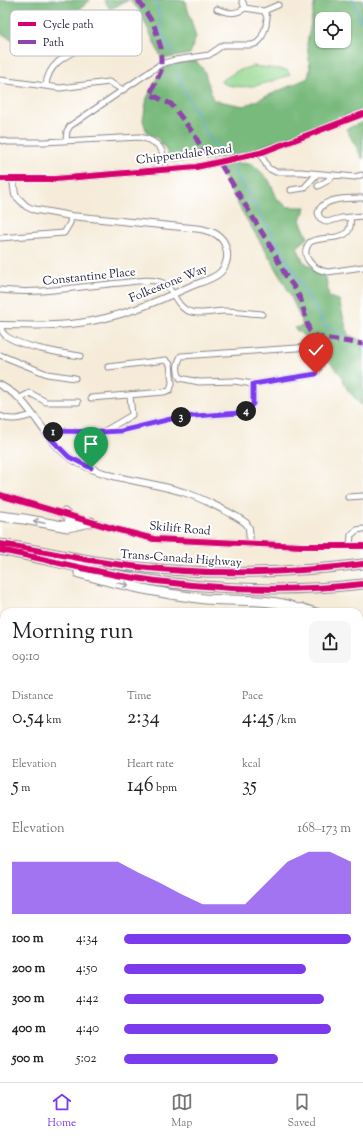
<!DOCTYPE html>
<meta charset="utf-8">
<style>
body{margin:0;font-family:"Sorts Mill Goudy",serif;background:#f6f6f6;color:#202124;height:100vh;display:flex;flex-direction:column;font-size:15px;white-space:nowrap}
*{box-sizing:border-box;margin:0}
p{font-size:13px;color:#757577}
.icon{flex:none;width:22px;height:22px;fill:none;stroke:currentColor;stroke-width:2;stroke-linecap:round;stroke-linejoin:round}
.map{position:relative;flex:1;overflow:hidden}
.side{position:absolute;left:0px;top:608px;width:363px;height:474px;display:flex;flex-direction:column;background:#fff;border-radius:12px 12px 0 0;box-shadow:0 1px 3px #0004}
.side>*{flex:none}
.controls{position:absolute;left:315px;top:12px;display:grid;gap:8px}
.controls a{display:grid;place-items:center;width:36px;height:36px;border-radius:8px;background:#fff;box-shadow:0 1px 3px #0004;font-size:20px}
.pin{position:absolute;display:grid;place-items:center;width:34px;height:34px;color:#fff;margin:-41px -17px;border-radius:50% 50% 50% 0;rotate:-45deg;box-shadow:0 0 4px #0007}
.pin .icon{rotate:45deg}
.km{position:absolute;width:20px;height:20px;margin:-10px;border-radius:50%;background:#222;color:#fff;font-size:11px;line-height:20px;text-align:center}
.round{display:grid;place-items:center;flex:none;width:42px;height:42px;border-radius:8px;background:#f6f6f6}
.overview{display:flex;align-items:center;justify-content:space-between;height:68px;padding:0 12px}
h1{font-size:22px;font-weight:600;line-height:30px}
.figures{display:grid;grid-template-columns:repeat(3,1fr);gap:6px;height:68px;padding:4px 12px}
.figures div{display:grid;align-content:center}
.figures b{font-size:20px;font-weight:600}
.figures small{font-size:11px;font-weight:400}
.figures p{font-size:11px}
.chart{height:112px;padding:8px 12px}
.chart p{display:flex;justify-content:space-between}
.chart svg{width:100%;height:72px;margin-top:4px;fill:#7c3aed;opacity:.7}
ul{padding:0 12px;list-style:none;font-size:13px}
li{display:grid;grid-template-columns:64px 48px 1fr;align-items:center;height:30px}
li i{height:10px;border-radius:5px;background:#7c3aed}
.dock{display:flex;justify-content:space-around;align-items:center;height:56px;border-top:1px solid #e0e0e0;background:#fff;font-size:11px;color:#757577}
.dock a{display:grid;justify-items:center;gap:2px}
.dock .on{color:#7c3aed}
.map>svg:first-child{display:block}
.green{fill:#96d991;stroke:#5c7e66}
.forest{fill:#78b97b;stroke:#4d6e5b;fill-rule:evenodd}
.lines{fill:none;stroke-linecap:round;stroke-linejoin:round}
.stream{stroke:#67a7da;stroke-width:1.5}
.minor-casing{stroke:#8c868a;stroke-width:7}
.tertiary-casing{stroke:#8c868a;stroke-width:8}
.motorway-casing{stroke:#8c868a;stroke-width:11}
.minor{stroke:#fff;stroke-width:5}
.tertiary{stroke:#fff;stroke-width:6}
.motorway{stroke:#fff;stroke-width:9}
.quiet{stroke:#8e44ad;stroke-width:5;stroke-dasharray:10 5;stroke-linecap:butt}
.cycleway-casing{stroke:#fff;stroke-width:8}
.cycleway{stroke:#d6006c;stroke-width:6}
.oneway{stroke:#9c9ca7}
.route-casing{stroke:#fff;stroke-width:8}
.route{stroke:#7c3aed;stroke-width:5}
.labels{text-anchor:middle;stroke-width:4;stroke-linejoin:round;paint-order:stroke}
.street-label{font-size:12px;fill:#22223b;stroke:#fff}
.key{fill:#fff;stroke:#bdbdc4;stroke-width:1}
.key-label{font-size:11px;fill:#22223b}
</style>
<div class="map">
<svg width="363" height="1082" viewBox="0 0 363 1082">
<rect width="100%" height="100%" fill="#fff"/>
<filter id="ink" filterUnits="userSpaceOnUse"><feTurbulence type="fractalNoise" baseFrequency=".025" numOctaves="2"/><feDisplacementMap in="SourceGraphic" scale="8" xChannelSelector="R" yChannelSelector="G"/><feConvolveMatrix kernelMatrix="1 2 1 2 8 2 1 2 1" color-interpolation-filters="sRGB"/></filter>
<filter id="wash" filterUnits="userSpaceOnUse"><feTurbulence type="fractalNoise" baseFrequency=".012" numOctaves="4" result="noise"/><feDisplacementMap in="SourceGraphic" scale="16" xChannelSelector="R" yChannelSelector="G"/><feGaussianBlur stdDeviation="0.9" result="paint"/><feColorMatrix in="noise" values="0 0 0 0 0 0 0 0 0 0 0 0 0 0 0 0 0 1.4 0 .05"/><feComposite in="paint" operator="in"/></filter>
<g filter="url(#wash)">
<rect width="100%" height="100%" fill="#f5ebd8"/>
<path class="green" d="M253,66L287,70L290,75C265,83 247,92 222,83L221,81L237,71Z"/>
<path class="forest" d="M0,0H90L49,37L44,31L18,42L0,33Z
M104,0H129L110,9Z
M130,0H185L196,37L190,54L162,59L139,10Z
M315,0H363V109L249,151L219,158L172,162L165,148L157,138L147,133L143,120L147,98L163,67L177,63L196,61L204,70L213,100L244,106L308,78L310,69L307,44ZM322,19H344V41H322Z
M363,122V159L346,129Z
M237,163L253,164L269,180L278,200L288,207H306L300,220L308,238L297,247L303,261L326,278L329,297L339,300L348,335L363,341V407L347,389L341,375L312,342L294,328L303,326C284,269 243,223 220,168Z"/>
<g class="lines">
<path class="stream" d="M157,0L162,35L173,52
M353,0L362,24
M363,22V58
M177,71L184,90L208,136C213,144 221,147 226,156
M233,168L326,327L333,329L351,340
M362,345L363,346"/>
</g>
</g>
<g filter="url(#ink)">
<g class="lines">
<g class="minor-casing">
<path id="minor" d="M242,0L245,8
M264,11L278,5
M0,80L60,88L109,82L123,90
M46,86C48,47 108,49 116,17
M0,140L8,142H44L140,137C160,142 164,149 166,169
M66,141L67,131L70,126L161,64L175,60L209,55L223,45H252L257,43L261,39L266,26L267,17L264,11L245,8C236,15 227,13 217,9
M260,153L268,168L276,172H301L355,177L361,175
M318,186L327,181L333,175
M291,190L304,188L317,174
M363,198C351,198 322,197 318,213L320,218L327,222L341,218L363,216
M350,218C354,244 327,234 310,242C298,256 314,270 328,272L363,267
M0,238L64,233L70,223L71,216
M0,290C41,295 80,286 121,283C133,282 148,278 160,282C173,285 174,304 186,310C197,316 213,311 225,311C237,311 249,313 262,314
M1,325C1,329 2,332 4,334C15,346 64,354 80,356
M311,347L320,354L322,362L316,374L253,384L234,381L199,382L180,378C176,370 177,363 181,356Z
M0,355L47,374L75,378
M20,398L30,393L46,402H78
M91,398L164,392L170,390L172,383L170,364L166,360L108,367
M0,416C12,422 21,418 33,415
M103,432L132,415L130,396
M46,434L57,431L102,432L121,431L179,417L240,413L247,410L253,404V384
M348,497L363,496
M350,546L351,535L357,530L363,529
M359,622H363
M0,623L4,626
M359,655H363
M0,769H4
M359,785H363
M0,833L4,834
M359,851H363
M0,908H4
M359,916H363
M0,1039H4
M359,1047H363
M141,1082V1078"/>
</g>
<g class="tertiary-casing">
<path id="tertiary" d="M0,179H55L196,167L260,153L363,114
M0,325C26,325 53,327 79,323C118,318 154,303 189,287C198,283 210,280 217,275C226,269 229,257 226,248C223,235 213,232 201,229L71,216L32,209L26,206L15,195L13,180
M0,385C7,389 14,393 20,399C40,420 51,448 77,462C110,480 148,481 183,492C197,496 234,514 246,523L249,528L250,544
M0,495L115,529L154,539L302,546H363
M295,608L302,607L318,612
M0,693H4
M359,720H363
M0,974H4
M359,981H363
M332,1082V1078"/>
</g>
<g class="motorway-casing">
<path id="motorway" d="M0,516L24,519L68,527L91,522
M63,526H67L70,522L69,517L64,513
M0,544C41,550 82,560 123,565C203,576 283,574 363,564
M0,550C41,558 81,569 122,576C201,589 283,593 363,584
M79,573C120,585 162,594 205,599C228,601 276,598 295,608"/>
</g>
<use href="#minor" class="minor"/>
<use href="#tertiary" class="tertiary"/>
<use href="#motorway" class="motorway"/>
<path class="quiet" d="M138,0L154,25L161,48V71L150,94L171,104L194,134L202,149L213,160
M221,165L272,249L286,276L294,287L301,300L309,330L317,337L363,344"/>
<g class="cycleway-casing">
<path id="cycleway" d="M0,179H55L196,167L260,153L363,114
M0,495L115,529L154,539L302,546H363
M0,544C41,550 82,560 123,565C203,576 283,574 363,564
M0,550C41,558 81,569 122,576C201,589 283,593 363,584"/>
</g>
<use href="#cycleway" class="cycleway"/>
</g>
<defs><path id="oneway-shaft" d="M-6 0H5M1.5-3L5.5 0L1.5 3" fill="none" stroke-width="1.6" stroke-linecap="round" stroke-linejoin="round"/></defs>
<g class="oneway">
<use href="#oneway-shaft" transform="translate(39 522) rotate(-168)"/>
<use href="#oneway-shaft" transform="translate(123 584) rotate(12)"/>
</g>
</g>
<g class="lines" filter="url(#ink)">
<g class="route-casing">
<path id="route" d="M91,468L69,457L46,434L57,431L102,432L121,431L179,417L240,413L247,410L253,404V384L316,374"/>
</g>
<use href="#route" class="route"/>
</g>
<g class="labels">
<g class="street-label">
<text transform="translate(184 154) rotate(-7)" y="4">Chippendale Road</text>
<text transform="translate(89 276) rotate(-6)" y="4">Constantine Place</text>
<text transform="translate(168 283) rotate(-22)" y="4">Folkestone Way</text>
<text transform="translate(180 528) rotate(5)" y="4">Skilift Road</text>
<text transform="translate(181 558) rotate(4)" y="4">Trans-Canada Highway</text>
</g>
</g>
<rect x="10" y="10" width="132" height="46" rx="6" class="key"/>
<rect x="18" y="22" width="18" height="4" fill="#d6006c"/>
<rect x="18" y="40" width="18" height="4" fill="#8e44ad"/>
<g class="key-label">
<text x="43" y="28">Cycle path</text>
<text x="43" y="46">Path</text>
</g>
</svg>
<div class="controls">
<a><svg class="icon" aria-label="locate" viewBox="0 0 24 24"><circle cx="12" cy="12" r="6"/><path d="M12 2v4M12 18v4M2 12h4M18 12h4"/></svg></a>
</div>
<div class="pin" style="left:91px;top:468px;background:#1e9e55"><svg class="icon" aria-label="arrive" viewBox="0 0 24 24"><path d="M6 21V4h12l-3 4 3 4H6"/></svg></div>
<div class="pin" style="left:316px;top:374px;background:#d93025"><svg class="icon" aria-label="check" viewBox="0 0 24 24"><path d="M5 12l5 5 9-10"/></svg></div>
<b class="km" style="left:53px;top:432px">1</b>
<b class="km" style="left:181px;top:417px">3</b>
<b class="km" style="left:246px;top:411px">4</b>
<section class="side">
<div class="overview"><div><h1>Morning run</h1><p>09:10</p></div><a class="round"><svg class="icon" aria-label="share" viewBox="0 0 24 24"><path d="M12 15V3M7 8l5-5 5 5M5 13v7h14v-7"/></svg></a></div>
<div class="figures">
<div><p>Distance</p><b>0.54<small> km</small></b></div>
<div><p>Time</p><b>2:34</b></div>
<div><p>Pace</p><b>4:45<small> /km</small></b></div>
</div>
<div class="figures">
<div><p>Elevation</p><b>5<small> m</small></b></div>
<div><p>Heart rate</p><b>146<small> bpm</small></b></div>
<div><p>kcal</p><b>35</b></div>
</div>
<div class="chart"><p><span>Elevation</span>168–173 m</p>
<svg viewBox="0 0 160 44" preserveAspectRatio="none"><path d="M0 44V12L10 12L20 12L30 12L40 12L50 12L60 19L70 25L80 32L90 38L100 38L110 38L120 25L130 12L140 6L150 6L160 12V44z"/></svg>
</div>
<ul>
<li><b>100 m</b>4:34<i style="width:100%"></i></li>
<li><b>200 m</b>4:50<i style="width:80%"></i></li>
<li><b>300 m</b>4:42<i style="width:88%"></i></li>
<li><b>400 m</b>4:40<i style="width:91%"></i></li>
<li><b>500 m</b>5:02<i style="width:68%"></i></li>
</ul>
</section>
</div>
<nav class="dock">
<a class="on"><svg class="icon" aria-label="home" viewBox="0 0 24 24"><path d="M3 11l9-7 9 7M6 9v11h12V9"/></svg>Home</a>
<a><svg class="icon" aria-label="map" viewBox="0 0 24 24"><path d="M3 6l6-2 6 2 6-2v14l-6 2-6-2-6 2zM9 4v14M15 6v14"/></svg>Map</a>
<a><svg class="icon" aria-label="saved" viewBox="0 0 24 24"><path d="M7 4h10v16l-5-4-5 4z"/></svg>Saved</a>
</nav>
